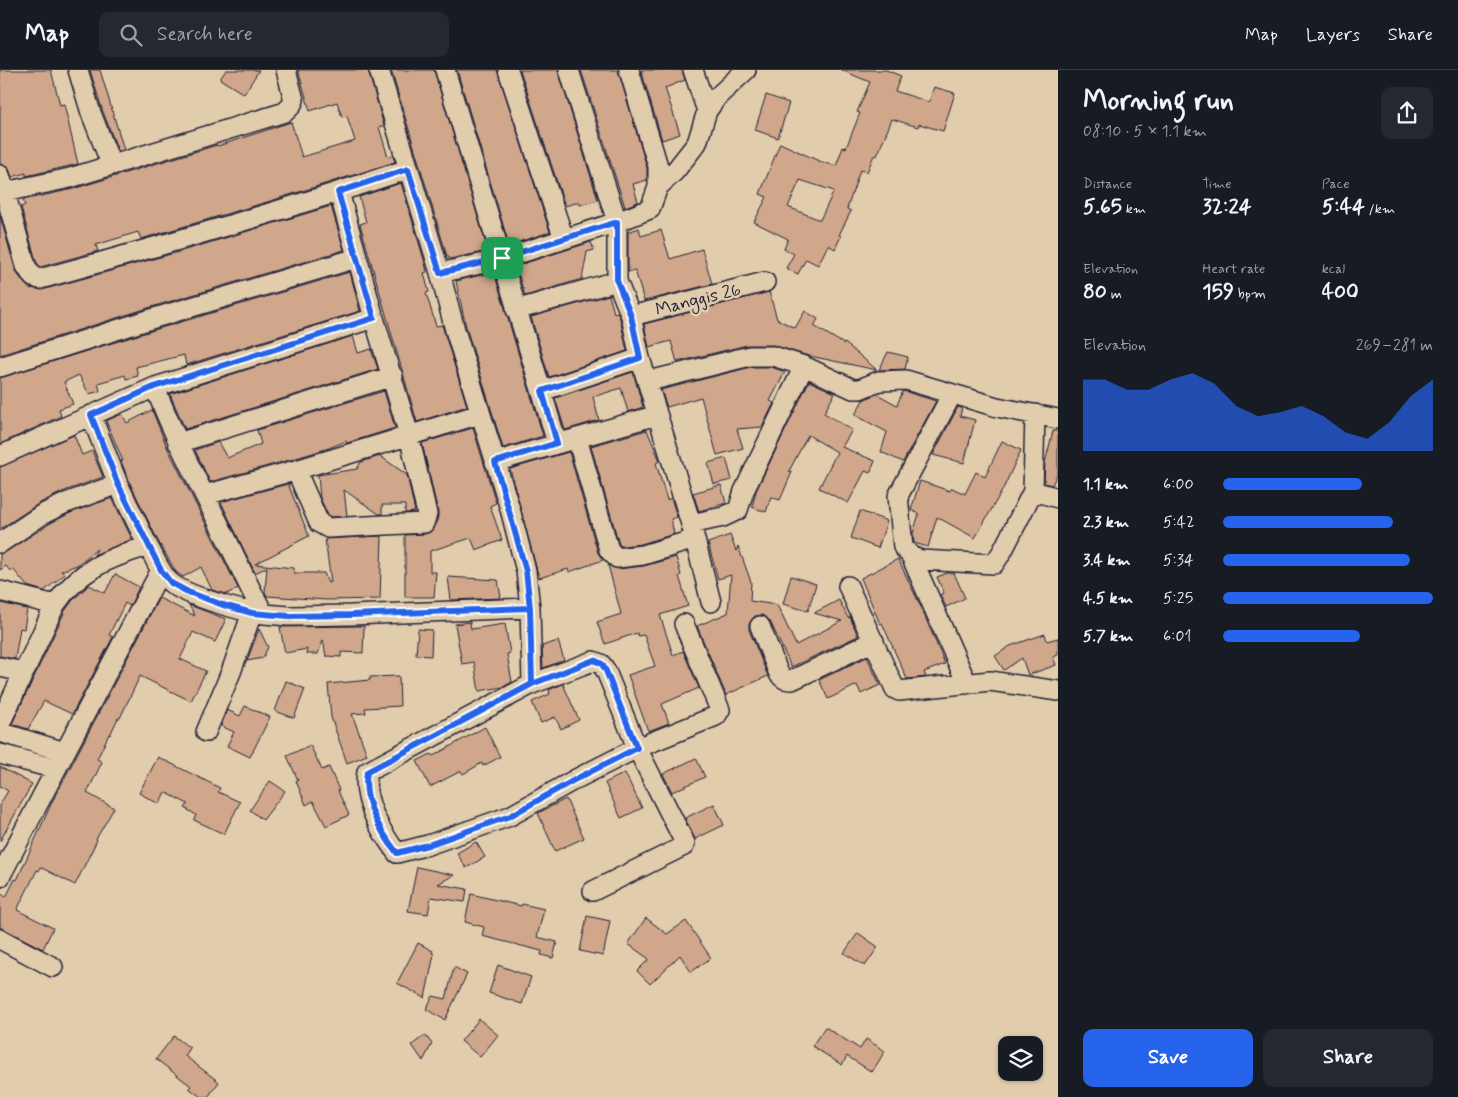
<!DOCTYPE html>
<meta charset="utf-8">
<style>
body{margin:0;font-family:Mynerve,sans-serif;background:#242831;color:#f1f3f6;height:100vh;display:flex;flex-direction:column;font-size:19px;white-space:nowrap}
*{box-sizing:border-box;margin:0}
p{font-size:16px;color:#9ea1a6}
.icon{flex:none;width:28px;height:28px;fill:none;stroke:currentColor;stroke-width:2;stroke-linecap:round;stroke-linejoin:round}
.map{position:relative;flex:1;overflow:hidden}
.details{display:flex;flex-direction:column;background:#171b24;width:400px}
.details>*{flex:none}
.controls{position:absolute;left:998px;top:966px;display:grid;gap:10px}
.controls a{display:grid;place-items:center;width:45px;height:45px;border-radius:10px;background:#171b24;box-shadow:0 1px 4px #0004;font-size:25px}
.pin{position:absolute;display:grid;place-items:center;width:42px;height:42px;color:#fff;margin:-21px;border-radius:10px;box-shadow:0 2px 8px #0006}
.round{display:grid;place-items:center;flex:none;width:52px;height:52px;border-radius:10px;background:#242831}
.headline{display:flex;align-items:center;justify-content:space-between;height:85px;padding:0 25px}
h1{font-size:28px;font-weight:700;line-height:38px}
.metrics{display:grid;grid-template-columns:repeat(3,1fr);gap:8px;height:85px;padding:5px 25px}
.metrics div{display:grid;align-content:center}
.metrics b{font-size:21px;font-weight:700}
.metrics small{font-size:14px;font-weight:400}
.metrics p{font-size:14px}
.chart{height:140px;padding:10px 25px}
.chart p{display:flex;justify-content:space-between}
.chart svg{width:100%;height:90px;margin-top:5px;fill:#2563eb;opacity:.7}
.primary-button{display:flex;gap:10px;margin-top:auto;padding:10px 25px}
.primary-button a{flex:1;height:58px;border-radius:10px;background:#2563eb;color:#fff;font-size:20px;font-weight:700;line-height:58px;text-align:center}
.primary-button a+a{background:#242831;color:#f1f3f6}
ul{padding:0 25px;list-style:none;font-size:16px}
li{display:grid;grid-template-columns:80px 60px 1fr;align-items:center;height:38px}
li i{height:12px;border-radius:6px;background:#2563eb}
header{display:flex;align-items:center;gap:30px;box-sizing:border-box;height:70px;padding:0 25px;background:#171b24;border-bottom:1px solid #363941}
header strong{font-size:24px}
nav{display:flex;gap:28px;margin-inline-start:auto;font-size:18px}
.search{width:350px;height:45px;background:#242831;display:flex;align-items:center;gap:12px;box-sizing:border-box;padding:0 18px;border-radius:10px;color:#9ea1a6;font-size:19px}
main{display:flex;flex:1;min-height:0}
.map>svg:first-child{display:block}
.building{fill:#d1a78b;stroke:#22223b;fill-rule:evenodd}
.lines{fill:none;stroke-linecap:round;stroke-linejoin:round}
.minor-casing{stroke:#22223b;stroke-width:22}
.minor{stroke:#e1ccab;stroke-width:19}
.route-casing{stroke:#fff;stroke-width:10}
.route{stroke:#2563eb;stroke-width:6}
.labels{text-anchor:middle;stroke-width:5;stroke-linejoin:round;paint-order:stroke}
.street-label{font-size:18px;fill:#22223b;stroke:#e1ccab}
</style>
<header>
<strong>Map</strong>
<div class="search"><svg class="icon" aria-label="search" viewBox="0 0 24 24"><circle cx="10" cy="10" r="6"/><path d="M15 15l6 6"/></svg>Search here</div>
<nav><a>Map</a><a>Layers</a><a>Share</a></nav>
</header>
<main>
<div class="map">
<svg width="1058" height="1027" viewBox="0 0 1058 1027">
<rect width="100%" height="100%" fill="#e1ccab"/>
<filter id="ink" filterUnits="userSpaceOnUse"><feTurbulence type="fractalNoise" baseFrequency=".02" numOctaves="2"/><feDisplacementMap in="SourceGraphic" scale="10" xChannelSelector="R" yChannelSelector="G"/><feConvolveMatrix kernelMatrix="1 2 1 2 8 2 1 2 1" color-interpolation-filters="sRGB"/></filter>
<g filter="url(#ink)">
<path class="building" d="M0,0H51L60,35L64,34L78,94L26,106V103L12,107L8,97L0,94Z
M90,0H100L124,80L118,81L102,39Z
M226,0H259L244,24L220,9Z
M298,0H368L384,56L379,57L388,87L393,86L395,92L267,132L141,169L138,162L96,175L98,181L40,197L36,191L21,137L25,135L23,130L73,119L217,75L218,76L291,52L302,87L355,71L347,46L342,47L337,32L310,41Z
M391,0H434L488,181L449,189L448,186H447Z
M457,0H497L550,162L509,175Z
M520,0H558L598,130L580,135L579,132L565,136Z
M581,0H618L647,98V110L633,114L638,132L625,137Z
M641,0H682L685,10L665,18L680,64L662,70Z
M841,0H886L901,6L895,21L929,32L934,17L955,23L943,61L919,54L918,57L892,49L877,86L874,85L867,102L860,100L847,139L851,141L839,165L841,166L835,179L828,175L818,195L806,189L798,204L786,198L794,184L784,179L788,169L754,152L767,127L760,124L780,73L819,91L836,96L843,77L846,78L860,43L857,42L870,12ZM800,110L834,121L820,150L788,137Z
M766,25L789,33L778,68L755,60Z
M401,113L425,193L427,202L424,203L429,222L426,223L436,256L442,255L467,336L417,352L360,154L366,152L359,127Z
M331,136L344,180L148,238L0,285V146L16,202L24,213L29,218L42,220L182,181Z
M639,158L641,166L661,160L670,189L702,179L712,214L644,231L635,200L628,202V162Z
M591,172L594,180L587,182L582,209L525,226L516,196Z
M350,202L360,241L186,295L184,285L136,297L138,306L126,309L125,305L98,313L100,321L89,324L79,305L64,312L73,334L59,339L61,346L0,374V308L154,260Z
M494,202L543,366L503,378L466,257L456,211Z
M769,222L777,249L795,258L805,241L818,249L814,256L844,274L845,273L877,300L805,285L773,275H747L677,292L671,271L649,277L644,254Z
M609,225L614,243L617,242L620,249L627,281L549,307L531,247Z
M353,266L358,283L371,279L378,299L185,359L170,324Z
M888,282L908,287L905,299L879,300Z
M751,297H771L785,302L770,331L774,333L762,357L737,359L743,378L717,385L701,327L667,337L661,320Z
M633,302L643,337L628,342L621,318L593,327L599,350L565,360L555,328Z
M809,311L835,323L824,343L852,360L842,377L875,391L870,403L865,401L848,433L819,418L837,382L808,365L789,401L792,402L780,430L771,427L766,442L752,437L756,421Z
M384,321L395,358L347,373L346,371L329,378L293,389L210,412L195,380L218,372L227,388L261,374L257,360Z
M903,321L936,331L903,392L881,382L887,362L855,345L863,330L877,324L897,335Z
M958,337L962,338L960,346L975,350L964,393L933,385Z
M152,340L167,377L238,518L227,524L212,520L201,497L183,507L176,502L158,471L128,409L121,391H123L106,351L122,344L127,353Z
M473,358L496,433L490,436L502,470L476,480L471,468L430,481V502H436L434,527H405V465L425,464L430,462L435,457L438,447V442L422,373Z
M647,360L660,391L656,393L667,430L671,428L677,447L671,449L674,464L641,474L621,476L619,474L591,376Z
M1053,361H1058V402L1052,415L1044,413L1045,393Z
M74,365L82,385L92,381L103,407L62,422L38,434L0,459V397Z
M1002,371L1021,380L1003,419L975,468L937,447L928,477L914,473L913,463L919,444L911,440L920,411L950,421L952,418L965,424L976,402L985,407Z
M569,382L598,483L603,490L569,502L568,499L539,508L510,399Z
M380,386L407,405L415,442L405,443V435H382V444H379L344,420L347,446L331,447L328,445L320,428L318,405L357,399L361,392Z
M726,388L732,410L714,414L708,393Z
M288,414L309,466L255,494L294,498V503H324L328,513L331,512L325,469L382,466L380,529L327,530L267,526L265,522L267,497L255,503L221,432Z
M721,415L726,433L699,441L693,423Z
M112,428L132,469L94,485L97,479L77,495L61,501L65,504L44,521L27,516L13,499L10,501L6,496L0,500V484L6,482L49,454L70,443Z
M860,441L887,451L878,478L851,468Z
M730,465L736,481L738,476L751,512L750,531L777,535L796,575L842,551L814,543L839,530L848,548L850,547L858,566L791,597L770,551L767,548L762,545L755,546L752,549L749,554V560L768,606L726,625L697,556L728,543L731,505L718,509L708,473Z
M676,487L681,505L679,506L688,536L660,545L673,585L683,581L699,618L662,634L669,653L648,661L628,605L655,596L644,565L638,566L637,563L605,574L597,552L621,544L608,495L618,499L644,496Z
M898,489L920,535L945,594L924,602L926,607L907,609L882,553L880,554L861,508Z
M947,503H954L965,528L946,537L940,525L944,523L937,507Z
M115,504L139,517L130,536L125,533L109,565L113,567L72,644L44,631L28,659L12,654L65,541L73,530L89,515L105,523Z
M791,506L816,514L808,541L783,534Z
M448,507L498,510L501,528L451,530Z
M159,528L195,546L189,535L226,549L215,572L193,562L180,589L206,601L191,631L140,606L120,648H118L110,665L109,664L97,689L102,692L87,723L114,738L96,769L97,770L75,815L40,797L39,801L37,800L17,840L53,858L43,879L0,857V823L6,827L15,809L17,810L52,732Z
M0,533L27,539L24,559L20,558L15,589L0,586Z
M470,552L471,559L505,554L510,583L507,584L512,612L503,617L479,621L474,592L462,594L455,554Z
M364,556L363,583L341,582V587L326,586L323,570L318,584H306L307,579L285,583L280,557Z
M259,559L268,577L263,588L247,591Z
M418,559L432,560L431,586L416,585Z
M1045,564L1047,571L1058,568V585L1053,587L1056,595L1028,605L1022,588L1004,600L995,586L1010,576Z
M558,571L564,590L543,598L542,576Z
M867,587L880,615L861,624L857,615L828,629L819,610Z
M399,606L400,636L365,638L366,643L352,644L367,685L347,693L331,647L328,614L370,610V607Z
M286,611L305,619L294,648L275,641Z
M563,614L579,650L561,659L555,647L541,653L532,632L550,624L549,620Z
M245,636L270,647L250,687L227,676L234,662L221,656L227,640L240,646Z
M485,657L500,687L483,696L482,693L463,704L461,701L430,717L417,691L431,684L433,686Z
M310,675L322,700L329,697L339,720L338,721L349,745L326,756L313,731L306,735L296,711L298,710L287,686Z
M158,687L220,718L218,722L240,732L224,764L194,750L196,745L185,738L188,734L165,722L159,734L139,723Z
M696,688L705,707L672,722L663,704Z
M0,697L32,714L0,771V734L8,721L0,716Z
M625,703L642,738L621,748L605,713Z
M270,711L285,721L263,750L250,740Z
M566,729L584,768L555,781L538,743Z
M714,734L724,755L695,769L685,748Z
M476,772L485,787L466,798L457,783Z
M417,797L454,805L438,814L467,819L465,832L431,827L428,844L408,841Z
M471,824L521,836L522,834L544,839L537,867L557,872L553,888L541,885L542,881L482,866L484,857L465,852Z
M587,846L610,851L603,886L580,881Z
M646,848L667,864L686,851L711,888L691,902L680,885L650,914L637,901L649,889L628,874Z
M858,863L878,877L865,896L844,883Z
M418,873L433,881L432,883L434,884L425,928L397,913Z
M498,895L531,907L522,934L489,923Z
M454,897L467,904L445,950L426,939L433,926L446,929Z
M479,949L498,965L480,987L461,971Z
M825,957L860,979L866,969L885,981L872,1002L847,986L842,995L812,976Z
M425,965L432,974L423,991L412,975Z
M174,966L190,978L185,986L219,1012L208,1027H201L189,1018L191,1016L156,989Z"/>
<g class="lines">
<g class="minor-casing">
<path id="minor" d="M78,0L91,43L111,94
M445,0L557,373
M508,0L564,169
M629,0L658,96V117L650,139L617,152V211L631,246L640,288L691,454L711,532
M693,0L707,41
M0,105L26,196L33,207L40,209C164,175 286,140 408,99
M658,117L675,101L697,73L707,41L717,27L746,0
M0,123L70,108L285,42L291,36L294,30L286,0
M440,203L502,189L617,152L569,0
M516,240L617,211
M631,246L765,212
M0,297L151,249L357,188
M649,311L750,286H773L804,296L853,319H860L879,311L906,310L997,337L1058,349
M155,317C174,367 199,414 223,462C237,489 248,517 264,544L289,546L351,545L530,538L526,501L510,439L455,260L440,203L379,0
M542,321L640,288
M952,324L898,426L903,477L911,486L967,614
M91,345L118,414L148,476
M577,368L609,480L617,488L643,485L695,469
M178,373L393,306
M0,386L155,317L374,248L339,122
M495,392L657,345
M296,400L319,453L328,458L424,453L427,444L409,365L374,248
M1033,421L1058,428
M205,425L296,400L480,344
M691,454L723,447L738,440L744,421L804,296
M0,473L43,444L66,433L118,414
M911,486L921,490L994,494L1002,482L1033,421L1035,344
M848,516L895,619L899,621L990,611L1058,621
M0,521L55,535
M530,538L532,614L593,591L601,594L606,601L637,678L685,773L684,776L593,821
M760,556L779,604C783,609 785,610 792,610L874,571
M0,597L23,602
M532,614L367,702C362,730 381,762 397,783L428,775L510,746L576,709L637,678L716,646L720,640L684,554
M0,654L55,535C79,500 108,488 148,476C155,488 161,505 171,513C187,526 243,542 264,544
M0,662L65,682L161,500
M206,662L231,602L252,543
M0,684L56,699
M0,807L65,682
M0,869L53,897"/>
</g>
<use href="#minor" class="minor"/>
</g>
</g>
<g class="lines" filter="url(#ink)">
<g class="route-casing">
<path id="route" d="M502,188L440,203L408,99L338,122L374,248L154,317L91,345L118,414L161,500L171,513L188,522L223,535L252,543L289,546L351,545L530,538L532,614L594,590L602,594L606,601L637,678L576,709L510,746L428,775L397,783C381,762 362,730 367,702L532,614L530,538L526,501L495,392L557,373L542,321L640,288L631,246L617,211V152L502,188"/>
</g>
<use href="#route" class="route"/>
</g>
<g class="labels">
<g class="street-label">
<text transform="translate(698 229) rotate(-14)" y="6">Manggis 26</text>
</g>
</g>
</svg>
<div class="controls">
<a><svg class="icon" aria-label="layers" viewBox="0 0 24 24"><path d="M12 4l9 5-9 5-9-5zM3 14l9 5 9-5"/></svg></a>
</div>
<div class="pin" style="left:502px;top:188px;background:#1e9e55"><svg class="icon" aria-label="arrive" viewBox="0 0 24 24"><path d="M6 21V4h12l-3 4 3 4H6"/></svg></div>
</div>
<section class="details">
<div class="headline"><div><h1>Morning run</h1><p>08:10 · 5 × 1.1 km</p></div><a class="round"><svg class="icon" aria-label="share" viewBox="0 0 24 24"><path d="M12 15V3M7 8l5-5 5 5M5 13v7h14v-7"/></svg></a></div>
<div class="metrics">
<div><p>Distance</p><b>5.65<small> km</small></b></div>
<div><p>Time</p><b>32:24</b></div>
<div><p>Pace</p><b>5:44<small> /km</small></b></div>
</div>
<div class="metrics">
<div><p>Elevation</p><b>80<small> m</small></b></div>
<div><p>Heart rate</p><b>159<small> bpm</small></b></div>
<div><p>kcal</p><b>400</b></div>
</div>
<div class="chart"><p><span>Elevation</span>269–281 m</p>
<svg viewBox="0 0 160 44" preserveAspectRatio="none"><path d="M0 44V9L10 9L20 14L30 14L40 9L50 6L60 11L70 22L80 27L90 25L100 22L110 27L120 35L130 38L140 30L150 17L160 9V44z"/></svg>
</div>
<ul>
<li><b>1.1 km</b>6:00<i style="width:66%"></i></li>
<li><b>2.3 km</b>5:42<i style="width:81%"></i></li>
<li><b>3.4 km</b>5:34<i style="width:89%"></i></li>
<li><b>4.5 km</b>5:25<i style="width:100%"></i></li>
<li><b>5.7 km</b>6:01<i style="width:65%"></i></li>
</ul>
<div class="primary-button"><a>Save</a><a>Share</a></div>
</section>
</main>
